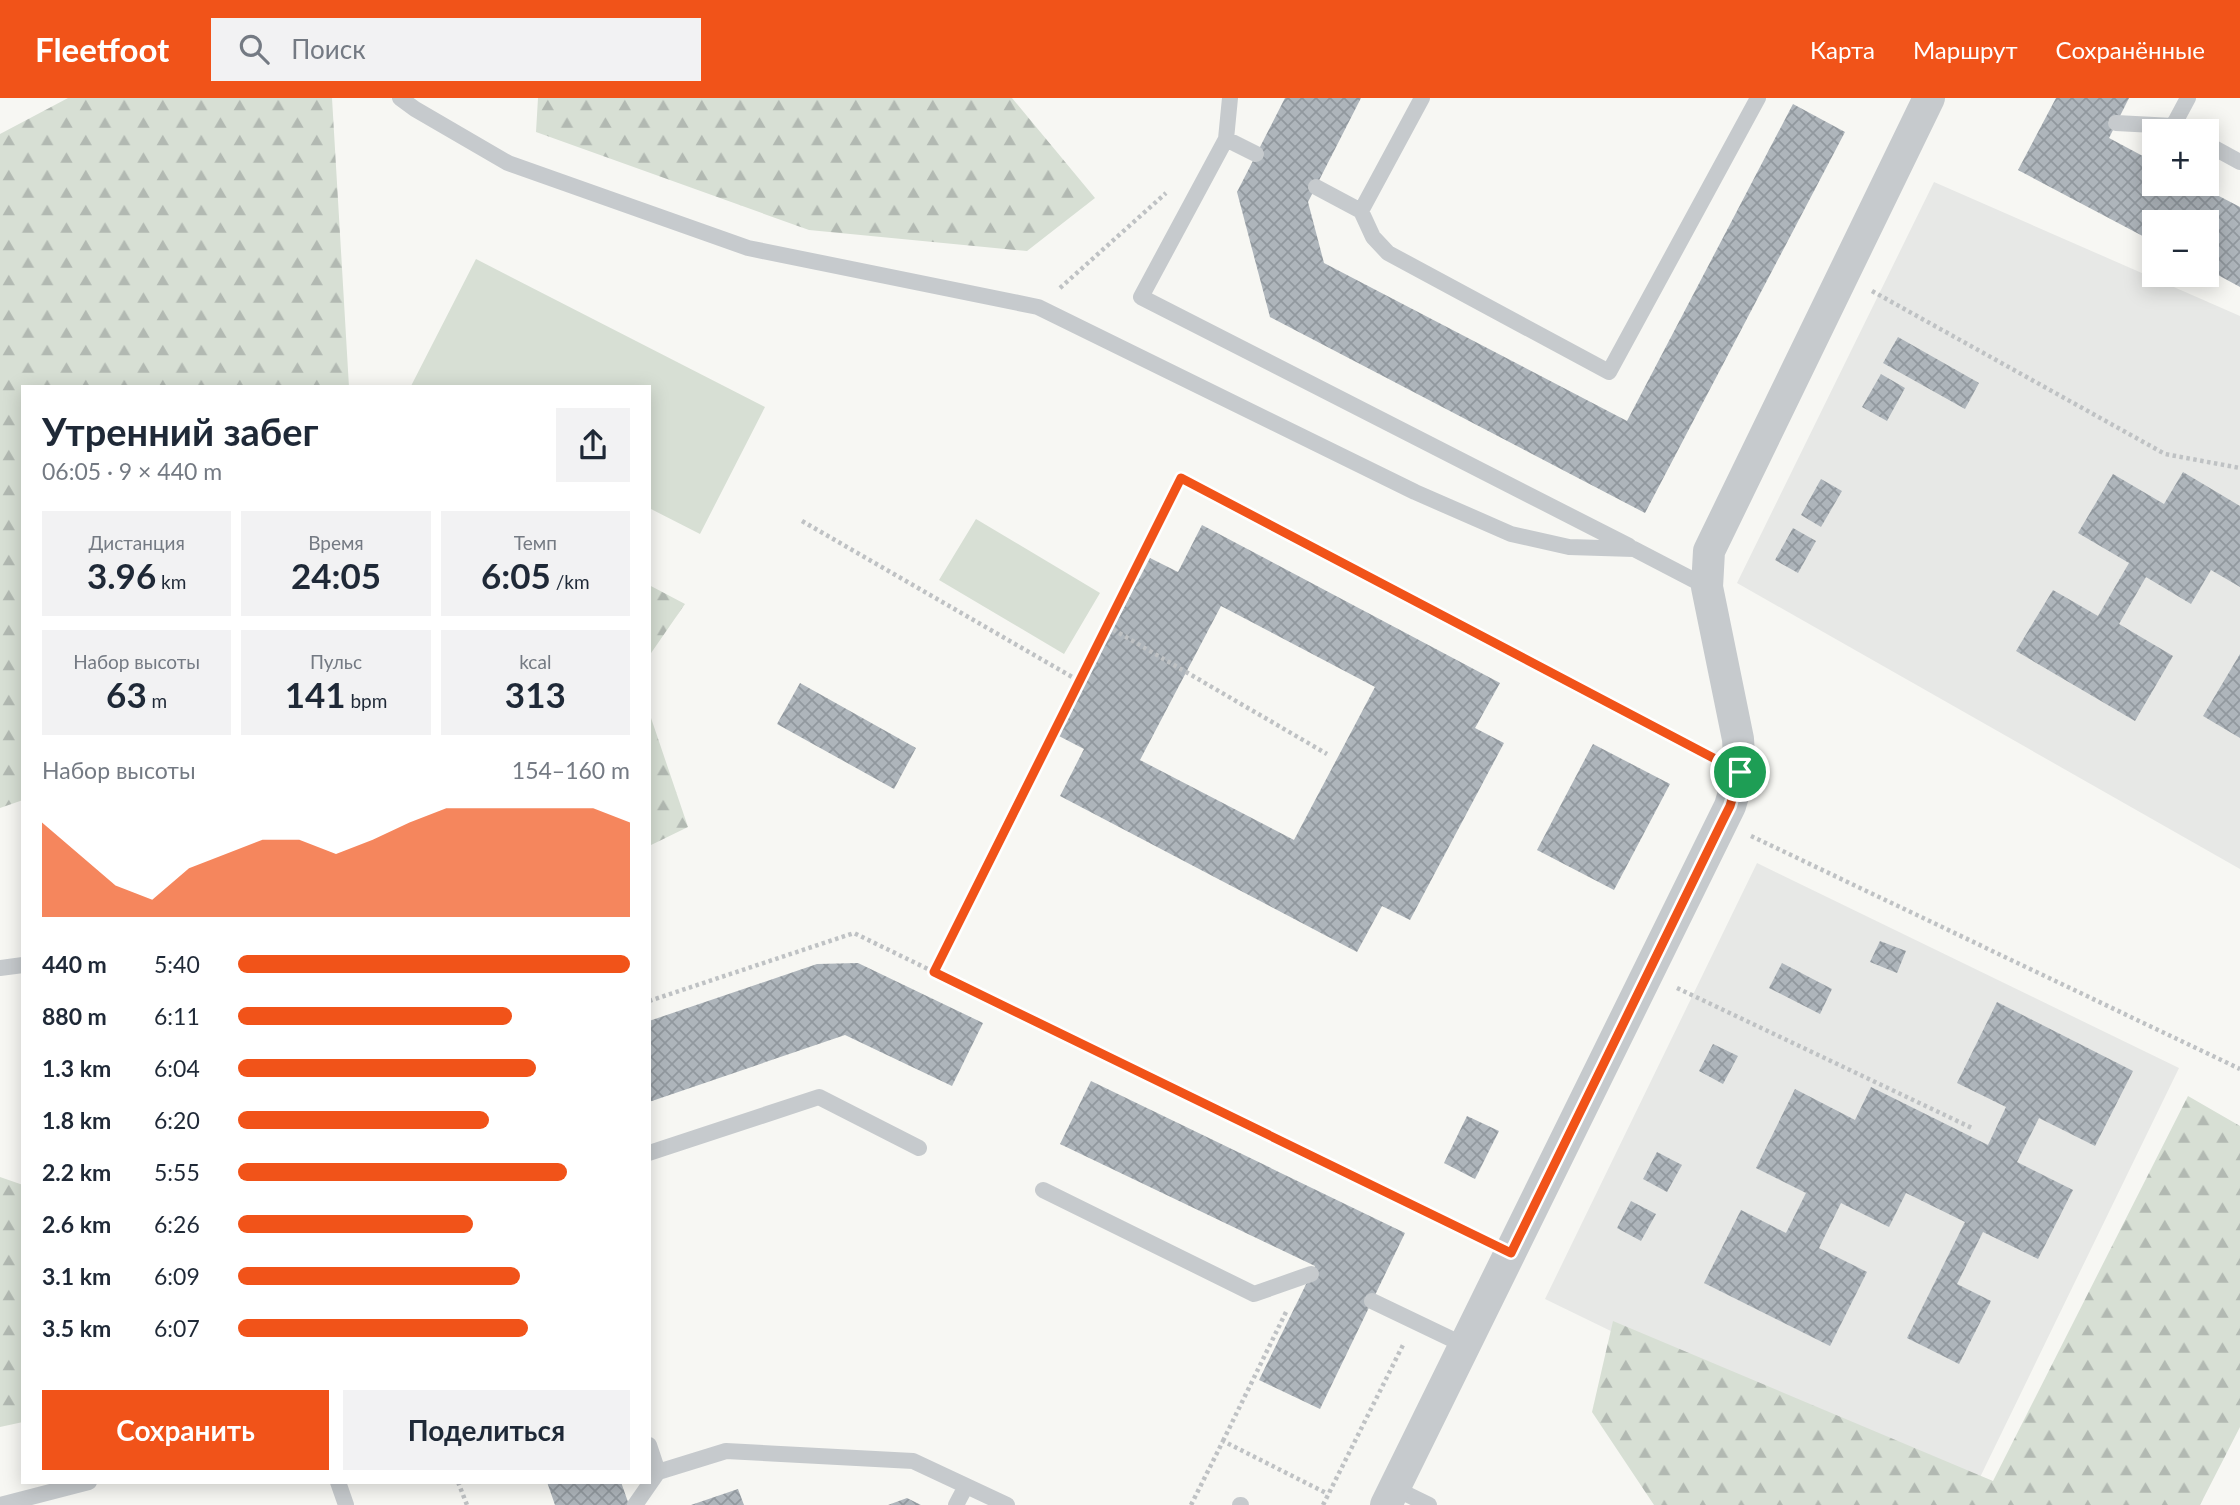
<!DOCTYPE html>
<html lang="ru">
<meta charset="utf-8">
<style>
body{margin:0;font-family:Lato,sans-serif;background:#f2f2f3;color:#1f2937;height:100vh;display:flex;flex-direction:column;font-size:26px;white-space:nowrap}
*{box-sizing:border-box;margin:0}
p{font-size:23px;color:#747a83}
.icon{flex:none;width:38px;height:38px;fill:none;stroke:currentColor;stroke-width:2;stroke-linecap:round;stroke-linejoin:round}
.map{position:relative;flex:1;overflow:hidden}
.details{position:absolute;left:21px;top:287px;width:630px;height:1099px;display:flex;flex-direction:column;background:#fff;border-radius:0px;box-shadow:0 4px 18px #0003}
.details>*{flex:none}
.tools{position:absolute;left:2142px;top:21px;display:grid;gap:14px}
.tools a{display:grid;place-items:center;width:77px;height:77px;border-radius:0px;background:#fff;box-shadow:0 4px 18px #0003;font-size:35px}
.pin{position:absolute;display:grid;place-items:center;width:60px;height:60px;color:#fff;margin:-30px;border:4px solid #fff;border-radius:50%;box-shadow:0 2px 7px #0007}
.round{display:grid;place-items:center;flex:none;width:74px;height:74px;border-radius:0px;background:#f2f2f3}
.overview{display:flex;align-items:center;justify-content:space-between;height:119px;padding:0 21px}
h1{font-size:38px;font-weight:700;line-height:52px}
.figures{display:grid;grid-template-columns:repeat(3,1fr);gap:10px;height:119px;padding:7px 21px}
.figures div{display:grid;align-content:center;border-radius:0px;background:#f2f2f3;text-align:center}
.figures b{font-size:35px;font-weight:700}
.figures small{font-size:19px;font-weight:400}
.figures p{font-size:19px}
.chart{height:196px;padding:14px 21px}
.chart p{display:flex;justify-content:space-between}
.chart svg{width:100%;height:126px;margin-top:7px;fill:#f15319;opacity:.7}
.button{display:flex;gap:14px;margin-top:auto;padding:14px 21px}
.button a{flex:1;height:80px;border-radius:0px;background:#f15319;color:#fff;font-size:28px;font-weight:700;line-height:80px;text-align:center}
.button a+a{background:#f2f2f3;color:#1f2937}
ul{padding:0 21px;list-style:none;font-size:23px}
li{display:grid;grid-template-columns:112px 84px 1fr;align-items:center;height:52px}
li i{height:18px;border-radius:9px;background:#f15319}
header{display:flex;align-items:center;gap:42px;box-sizing:border-box;height:98px;padding:0 35px;background:#f15319;color:#fff}
header strong{font-size:33px}
nav{display:flex;gap:38px;margin-inline-start:auto;font-size:24px}
.search{width:490px;height:63px;background:#f2f2f3;display:flex;align-items:center;gap:18px;box-sizing:border-box;padding:0 24px;border-radius:0px;color:#747a83;font-size:26px}
.map>svg:first-child{display:block}
.built{fill:#e7e8e6}
.forest{fill:url(#forest-firs)}
.pitch{fill:#d7dfd4}
.building{fill:url(#building-cross-hatch);fill-rule:evenodd}
.lines{fill:none;stroke-linecap:round;stroke-linejoin:round}
.path{stroke:#bfc2c4;stroke-width:4.5;stroke-dasharray:3.5 3.5;stroke-linecap:butt}
.lane{stroke:#c6cacd;stroke-width:16}
.street{stroke:#c6cacd;stroke-width:32}
.route-casing{stroke:#fff;stroke-width:14}
.route{stroke:#f15319;stroke-width:9}
</style>
<header>
<strong>Fleetfoot</strong>
<div class="search"><svg class="icon" aria-label="search" viewBox="0 0 24 24"><circle cx="10" cy="10" r="6"/><path d="M15 15l6 6"/></svg>Поиск</div>
<nav><a>Карта</a><a>Маршрут</a><a>Сохранённые</a></nav>
</header>
<div class="map">
<svg width="2240" height="1407" viewBox="0 0 2240 1407">
<defs>
<pattern id="forest-firs" width="22" height="20" patternUnits="userSpaceOnUse" patternTransform="scale(1.75)"><rect width="22" height="20" fill="#d7dfd4"/><path d="M5 1l3.5 6h-7zM16 11l3.5 6h-7z" fill="#b2b9b2"/></pattern>
<pattern id="building-cross-hatch" width="8" height="8" patternUnits="userSpaceOnUse" patternTransform="scale(1.75)"><rect width="8" height="8" fill="#aeb5bb"/><path d="M0 0l8 8M0 8l8-8" fill="none" stroke="#91989e"/></pattern>
</defs>
<rect width="100%" height="100%" fill="#f7f7f3"/>
<path class="built" d="M1934,84L2240,218V771L1737,485Z
M1757,765L2179,970L1967,1406L1545,1201Z"/>
<path class="forest" d="M68,0H332L349,289H23V702L0,710V36Z
M538,0H1012L1095,100L1027,153L809,132L536,34Z
M649,487L685,506L649,558Z
M649,614L688,729L649,748Z
M2188,998L2240,1028V1329L2200,1407H1654L1592,1314L1613,1223L1993,1383Z
M0,1079L23,1087V1324L0,1329Z"/>
<path class="pitch" d="M476,161L765,309L700,436L649,410V289L411,288Z
M976,421L1100,495L1064,556L939,482Z"/>
<path class="building" d="M1285,0H1361L1308,104L1324,165L1627,323L1793,6L1845,34L1645,415L1270,219L1237,94Z
M2056,0H2129L2109,40L2154,64V86H2196L2240,109V189L2207,171V124H2154V144L2018,72Z
M1898,239L1979,285L1965,311L1883,265Z
M1881,276L1905,290L1887,323L1862,309Z
M2183,374L2240,408V489L2211,472L2191,506L2146,479L2119,526L2173,558L2135,623L2016,553L2053,492L2098,518L2129,465L2078,435L2113,376L2164,406Z
M1821,381L1842,393L1821,429L1801,417Z
M1202,427L1500,585L1475,630L1504,645L1410,822L1382,808L1357,854L1060,698L1084,651L1057,637L1150,460L1178,474ZM1221,508L1375,589L1294,742L1140,662Z
M1793,430L1816,443L1798,475L1775,462Z
M2240,556V640L2203,618Z
M800,585L916,650L894,691L777,626Z
M1593,646L1670,686L1614,792L1537,752Z
M1880,843L1906,853L1897,875L1870,864Z
M858,865L983,925L952,988L845,937L649,1004V923L817,866Z
M1782,865L1832,891L1820,916L1769,890Z
M1997,904L2133,973L2095,1048L2039,1020L2017,1064L2073,1092L2038,1161L1983,1134L1957,1186L1991,1203L1959,1266L1907,1240L1965,1124L1906,1095L1889,1129L1841,1105L1819,1150L1867,1174L1830,1248L1704,1185L1741,1112L1786,1135L1806,1095L1756,1070L1795,991L1855,1022L1871,989L1988,1047L2006,1009L1957,985Z
M1713,946L1738,958L1723,986L1699,973Z
M1091,983L1405,1135L1320,1311L1259,1282L1315,1168L1060,1046Z
M1467,1018L1499,1033L1475,1081L1444,1065Z
M1657,1054L1682,1067L1667,1094L1643,1081Z
M1631,1103L1656,1116L1641,1143L1617,1130Z
M547,1384H621L629,1407H555Z
M738,1391L744,1407H691Z
M907,1400L921,1407H888Z"/>
<g class="lines">
<path class="path" d="M1060,190L1166,95
M1872,193L2165,356L2240,370
M802,423L1079,583
M1107,528L1327,656
M1751,738L2240,971
M934,874L1181,380L1705,656
M1677,890L1974,1031
M649,903L854,835L1482,1141
M1223,1343L1287,1212
M458,1384L467,1407
M1191,1407L1223,1343L1328,1396
M1323,1407L1404,1245"/>
<path class="lane" d="M400,0L415,11L508,65L748,150L1038,209L1415,394L1511,436L1569,449L1634,451L1707,489
M1230,0L1226,41L1141,199L1629,448
M1422,0L1361,113L1373,139L1388,155L1609,274L1758,0
M2116,25L2173,28L2182,33
M2173,28L2188,0
M1226,41L1256,56
M2207,46L2240,64
M1316,89L1361,113
M0,870L23,867
M649,1055L819,999L919,1050
M1043,1092L1254,1196L1311,1176
M1372,1203L1466,1248
M649,1347L658,1374
M338,1384L346,1407
M1394,1390L1429,1407
M0,1407L89,1384
M635,1407L658,1374L726,1353L913,1363L1007,1407
M956,1407L966,1388
M1240,1407H1241"/>
<path class="street" d="M1386,1407L1730,708L1740,674L1738,641L1707,489L1709,453L1929,0"/>
</g>
<g class="lines">
<g class="route-casing">
<path id="route" d="M1181,380L1740,674L1730,708L1722,724L1511,1155L934,874Z"/>
</g>
<use href="#route" class="route"/>
</g>
</svg>
<div class="tools">
<a>+</a>
<a>−</a>
</div>
<div class="pin" style="left:1740px;top:674px;background:#1e9e55"><svg class="icon" aria-label="arrive" viewBox="0 0 24 24"><path d="M6 21V4h12l-3 4 3 4H6"/></svg></div>
<section class="details">
<div class="overview"><div><h1>Утренний забег</h1><p>06:05 · 9 × 440 m</p></div><a class="round"><svg class="icon" aria-label="share" viewBox="0 0 24 24"><path d="M12 15V3M7 8l5-5 5 5M5 13v7h14v-7"/></svg></a></div>
<div class="figures">
<div><p>Дистанция</p><b>3.96<small> km</small></b></div>
<div><p>Время</p><b>24:05</b></div>
<div><p>Темп</p><b>6:05<small> /km</small></b></div>
</div>
<div class="figures">
<div><p>Набор высоты</p><b>63<small> m</small></b></div>
<div><p>Пульс</p><b>141<small> bpm</small></b></div>
<div><p>kcal</p><b>313</b></div>
</div>
<div class="chart"><p><span>Набор высоты</span>154–160 m</p>
<svg viewBox="0 0 160 44" preserveAspectRatio="none"><path d="M0 44V11L10 22L20 33L30 38L40 27L50 22L60 17L70 17L80 22L90 17L100 11L110 6L120 6L130 6L140 6L150 6L160 11V44z"/></svg>
</div>
<ul>
<li><b>440 m</b>5:40<i style="width:100%"></i></li>
<li><b>880 m</b>6:11<i style="width:70%"></i></li>
<li><b>1.3 km</b>6:04<i style="width:76%"></i></li>
<li><b>1.8 km</b>6:20<i style="width:64%"></i></li>
<li><b>2.2 km</b>5:55<i style="width:84%"></i></li>
<li><b>2.6 km</b>6:26<i style="width:60%"></i></li>
<li><b>3.1 km</b>6:09<i style="width:72%"></i></li>
<li><b>3.5 km</b>6:07<i style="width:74%"></i></li>
</ul>
<div class="button"><a>Сохранить</a><a>Поделиться</a></div>
</section>
</div>
